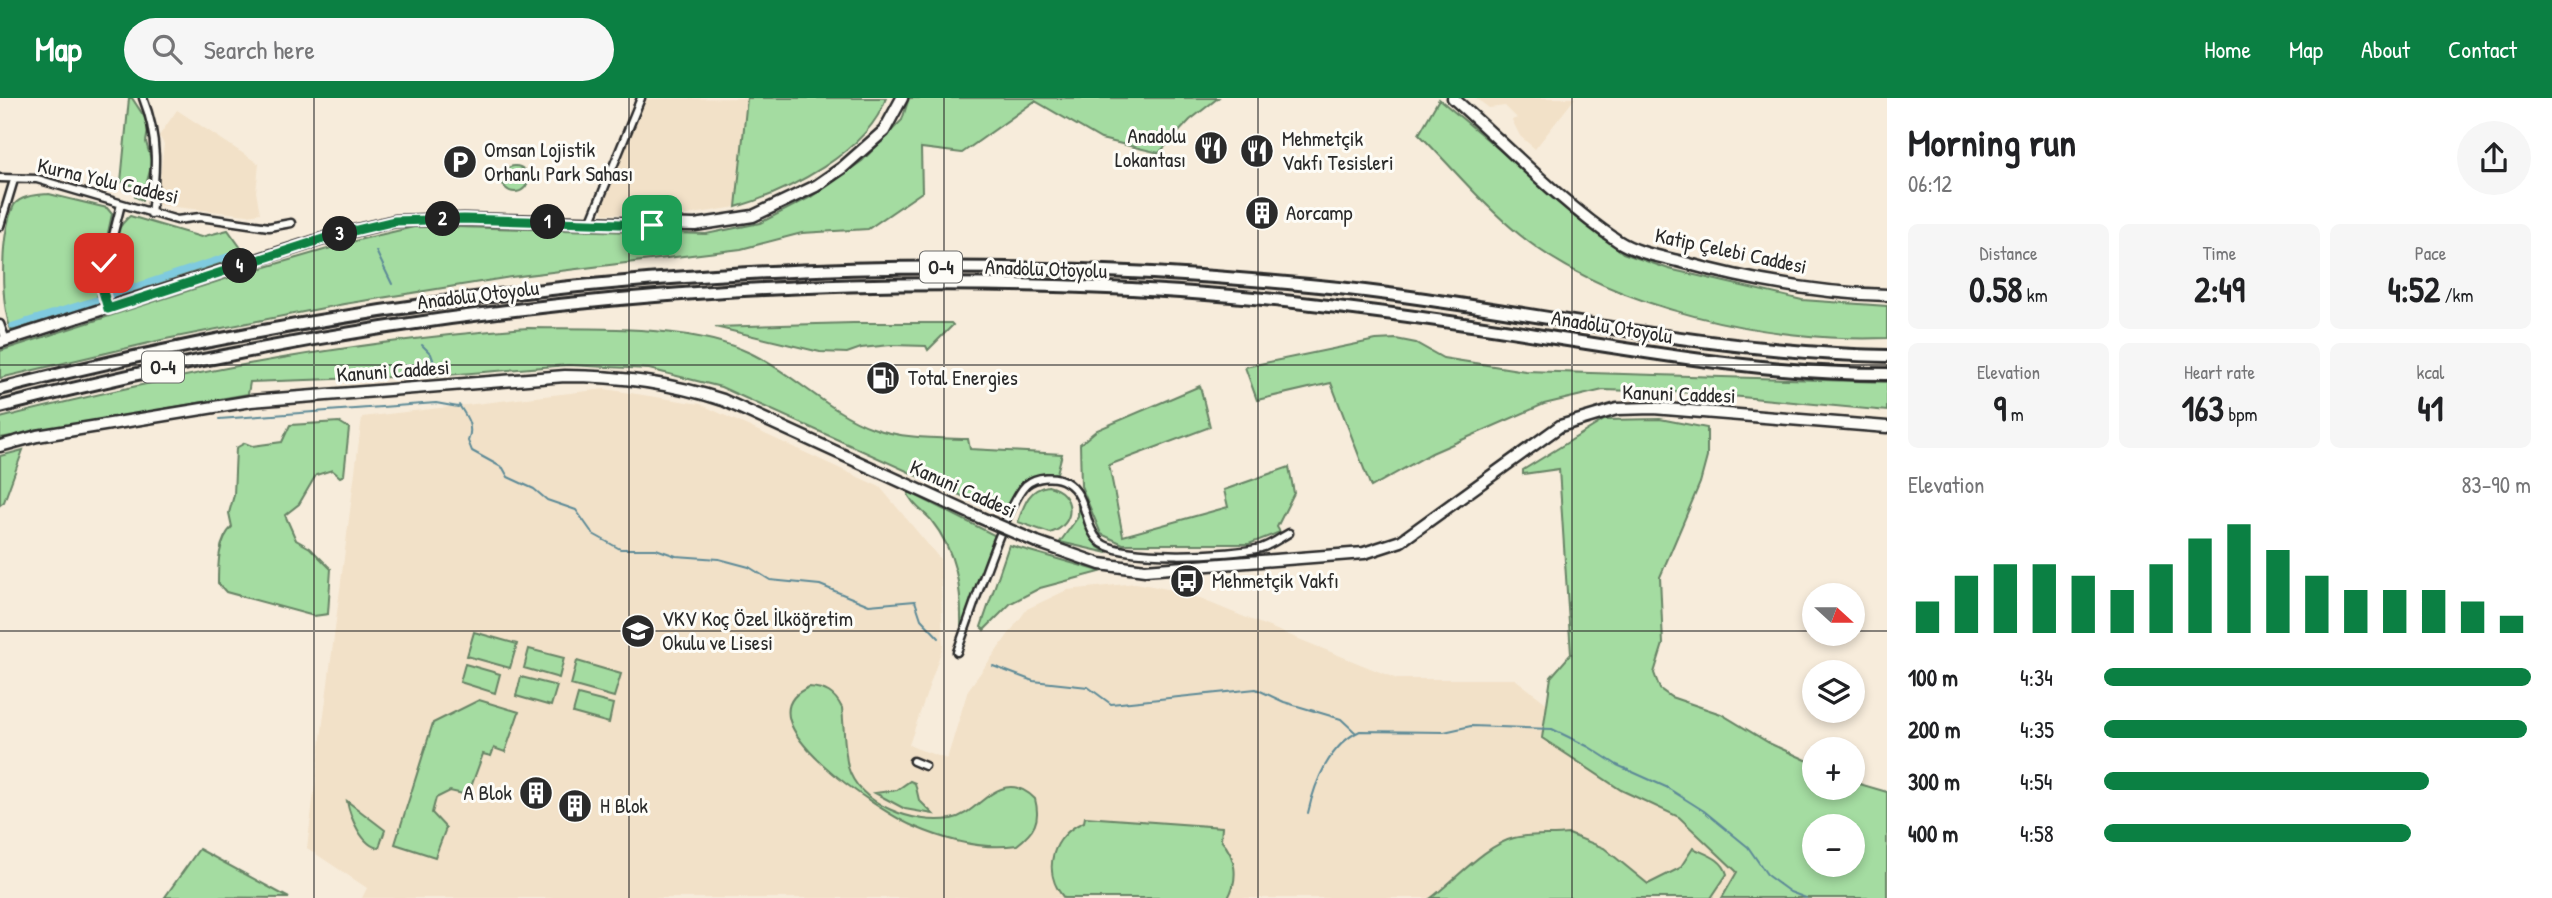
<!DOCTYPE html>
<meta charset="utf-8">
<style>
body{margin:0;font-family:"Patrick Hand",sans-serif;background:#f6f6f6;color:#202124;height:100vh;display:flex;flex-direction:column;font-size:26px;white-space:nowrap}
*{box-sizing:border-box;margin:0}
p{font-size:23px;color:#757577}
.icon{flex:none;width:38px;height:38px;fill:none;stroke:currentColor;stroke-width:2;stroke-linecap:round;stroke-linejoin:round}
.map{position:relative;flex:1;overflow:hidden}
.sheet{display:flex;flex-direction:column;background:#fff;width:665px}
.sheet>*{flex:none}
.needle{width:46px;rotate:111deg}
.tools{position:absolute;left:1802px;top:485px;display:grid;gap:14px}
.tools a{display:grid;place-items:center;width:63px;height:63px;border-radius:50%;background:#fff;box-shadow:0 4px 10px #0003;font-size:35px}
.pin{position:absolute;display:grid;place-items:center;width:60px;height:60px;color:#fff;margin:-30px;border-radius:14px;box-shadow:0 4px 10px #0006}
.km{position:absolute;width:35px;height:35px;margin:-18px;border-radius:50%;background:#222;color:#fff;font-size:19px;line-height:35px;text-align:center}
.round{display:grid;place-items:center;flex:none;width:74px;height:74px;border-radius:37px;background:#f6f6f6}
.overview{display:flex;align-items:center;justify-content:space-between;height:119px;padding:0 21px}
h1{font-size:38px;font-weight:700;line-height:52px}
.figures{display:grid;grid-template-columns:repeat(3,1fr);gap:10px;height:119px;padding:7px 21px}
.figures div{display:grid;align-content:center;border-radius:10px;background:#f6f6f6;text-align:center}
.figures b{font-size:35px;font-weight:700}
.figures small{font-size:19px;font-weight:400}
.figures p{font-size:19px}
.chart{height:196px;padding:14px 21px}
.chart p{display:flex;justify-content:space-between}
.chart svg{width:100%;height:126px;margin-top:7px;stroke:#0b8043;stroke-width:6}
ul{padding:0 21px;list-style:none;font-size:23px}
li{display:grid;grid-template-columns:112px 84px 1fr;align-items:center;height:52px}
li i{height:18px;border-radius:9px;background:#0b8043}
header{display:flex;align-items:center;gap:42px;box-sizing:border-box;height:98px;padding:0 35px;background:#0b8043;color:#fff}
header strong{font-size:33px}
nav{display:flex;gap:38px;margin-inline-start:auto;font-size:24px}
.search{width:490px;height:63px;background:#f6f6f6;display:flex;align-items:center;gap:18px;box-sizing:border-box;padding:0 24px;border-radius:38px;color:#757577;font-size:26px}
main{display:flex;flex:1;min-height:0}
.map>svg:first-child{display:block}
.built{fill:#f2e1c8}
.green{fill:#a4dca1;stroke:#688466;stroke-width:2;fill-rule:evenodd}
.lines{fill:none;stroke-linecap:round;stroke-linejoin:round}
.stream{stroke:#5d8a97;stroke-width:2}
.canal{stroke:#7fcadf;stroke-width:7}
.street-casing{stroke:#2b2b2b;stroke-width:11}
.primary-casing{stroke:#2b2b2b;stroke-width:15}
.highway-casing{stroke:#2b2b2b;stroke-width:16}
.street{stroke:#fdfcf7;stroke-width:6}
.primary{stroke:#fdfcf7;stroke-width:10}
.highway{stroke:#fdfcf7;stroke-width:10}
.primary-bridge-casing{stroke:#2b2b2b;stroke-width:15;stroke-linecap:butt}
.primary-bridge{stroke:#fdfcf7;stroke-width:10}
.route-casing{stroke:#fff;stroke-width:14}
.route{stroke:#0b8043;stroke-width:9}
.grid{fill:none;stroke:#2b2b2b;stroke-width:2;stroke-opacity:0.55}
.labels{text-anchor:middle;stroke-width:6;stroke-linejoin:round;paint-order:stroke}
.shield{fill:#fdfcf7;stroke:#6a6a68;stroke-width:2}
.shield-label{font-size:19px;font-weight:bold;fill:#2b2b2b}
.poi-label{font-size:21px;fill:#2b2b2b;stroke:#fdfcf7;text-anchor:start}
.street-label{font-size:21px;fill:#2b2b2b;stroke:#fdfcf7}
</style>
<header>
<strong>Map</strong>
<div class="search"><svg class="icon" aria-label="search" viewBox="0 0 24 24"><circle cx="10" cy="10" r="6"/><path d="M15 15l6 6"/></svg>Search here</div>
<nav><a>Home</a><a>Map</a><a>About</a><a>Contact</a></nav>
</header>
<main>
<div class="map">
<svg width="1887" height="800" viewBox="0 0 1887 800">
<rect width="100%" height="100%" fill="#f7ecdb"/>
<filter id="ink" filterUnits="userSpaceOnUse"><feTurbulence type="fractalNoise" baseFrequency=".0143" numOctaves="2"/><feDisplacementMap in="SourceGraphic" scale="14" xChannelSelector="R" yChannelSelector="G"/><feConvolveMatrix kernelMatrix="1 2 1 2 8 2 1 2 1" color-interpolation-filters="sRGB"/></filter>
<g filter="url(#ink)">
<path class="built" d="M747,0L736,109L687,117L604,116L602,110L646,1Z
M1476,0H1575L1535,51L1520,38L1512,22L1517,20L1505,8L1489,10Z
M177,12L259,66L256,94L260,115L248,117L157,107L164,46L159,38Z
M605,291L700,306L880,389L940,461L943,548L909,647L918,651L947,661L968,592L1027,511L1067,492L1136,485L1183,494L1397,581H1515L1754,765L1722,800H362L367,790L307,750L362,319Z"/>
<path class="green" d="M129,0H132L149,26L146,44L152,65L142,102L135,99L137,89L121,84Z
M747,0H886C868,54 787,94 736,109Z
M909,0H1218L1190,22L1159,55L1101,41L1035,3L962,55L921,50L922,94L868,131L802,135L741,151L511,179L344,206L166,241L0,280V253L231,179L362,141L418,128L706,136L760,125L811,99L862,63L902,22Z
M1439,1L1623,155L1669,171L1802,202L1887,208V240C1772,245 1611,211 1520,137C1483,107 1452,69 1419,36Z
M502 81a13 13 0 1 1 26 0a13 13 0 1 1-26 0Z
M49,96L107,110L112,116L98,182L97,204L11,232C0,203 0,136 14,107C21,97 38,97 49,96Z
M130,118L201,139L228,132L246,157L109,200C105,173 108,136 130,118Z
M853,225H951L953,227L928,252L926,248L891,247L861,250L847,255L820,254L715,229Z
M528,230C593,231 691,226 750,255C793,275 828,314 873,330C903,341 937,340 968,341L970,351L1062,356L1057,375L1023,383L1004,417L721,289L649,271L568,267L447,277L250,284L248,296L0,340V320C174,276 349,243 528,230Z
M1396,241L1416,245L1443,260L1525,273L1887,284V313L1700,295L1603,292L1544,306L1432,355L1371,389L1331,285L1257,302L1245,269L1376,242Z
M1200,288L1210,329L1109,367L1123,438L1228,409L1224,392L1289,369L1294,395L1277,429L1280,434L1249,446H1123L1101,436L1081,388L1080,346L1097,332Z
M1660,321L1707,330V359L1700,385L1660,479L1663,546L1654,575L1660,591L1671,599L1721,616L1771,646L1815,666V690H1853V684L1887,694V800H1722L1737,774L1679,719L1621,692L1542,640L1551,579L1571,556L1559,371L1523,376V372L1604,322ZM1815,728H1853V766H1815Z
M339,324L349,330L344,377L340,379L332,372L316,377L299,406L285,417L296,442L310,450L331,471L328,516L314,518L226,494L218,485C218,467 218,442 232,429L229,415L234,397L236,350L245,345L252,348L282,344L290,327Z
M23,352L4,404L0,407V358Z
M1048,388C1076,394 1077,427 1050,435L1018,424C1024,407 1028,391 1048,388Z
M907,393L996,438L961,530C962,491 956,453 931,422C923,413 910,405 907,393Z
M1078,406L1098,449L1108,455L1060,444L1078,419Z
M1009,447L1096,472L1100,474L1040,490L1011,505L984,532L981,529Z
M474,534L517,546L510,570L467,558Z
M529,551L564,560L559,580L524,570Z
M577,563L621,576L614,599L571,587Z
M465,566L500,576L495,595L460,584Z
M521,579L557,588L551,608L516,598Z
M809,589C825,590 835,595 842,610C844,629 844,650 848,669C859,707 915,727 951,721C972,717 983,697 1001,691C1014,686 1026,692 1035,701C1041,723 1034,734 1017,747C983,752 945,742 913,728C883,715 735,621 809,589Z
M578,597L613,606L609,625L573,615Z
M479,602L519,614L505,654L494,650L491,658L483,656L468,697L450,693L436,700L432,715L446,730L435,759L395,746L433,625Z
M910,683L915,685L919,702L933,716L905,711L875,695L897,692Z
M347,703L385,732L379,750C362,748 350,719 347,703Z
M1085,719L1222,729L1221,742C1236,759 1239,780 1228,800H1064C1041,773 1052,737 1084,724Z
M1569,736L1604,750L1648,786L1680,770L1693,750C1707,757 1722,760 1727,776L1711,800H1431C1454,783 1487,746 1514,740C1531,736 1551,738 1569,736Z
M199,751L289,800L165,799Z"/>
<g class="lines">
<path class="stream" d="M376,153L392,186
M422,247L431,256L436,270
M459,307C467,319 474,329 468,343L472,353L503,370L508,379L534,391L547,402L576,412L593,436L620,451H656L676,458L719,461L749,469L770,482L820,487L869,507L915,503L921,521L939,540
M219,321L436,305L458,309
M993,568L1033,583L1088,589L1111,606L1256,591L1284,604L1341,621L1356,635
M1308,715C1315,683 1330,647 1360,633L1444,634L1471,628L1552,631L1589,649L1617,667L1666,689L1704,713L1748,749L1768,778L1790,794L1806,800"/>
<path class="canal" d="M111,197L245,153
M13,228L96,202"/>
<g class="street-casing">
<path id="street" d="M143,0C159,40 156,74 151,116
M0,80L37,81L177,122L200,119L269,129L291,125
M590,125L641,0
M0,128L14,82
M108,211L101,186L121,106
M0,226L6,242
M957,554C969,522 1006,406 1026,387C1036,378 1056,377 1066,384C1088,397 1083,427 1099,443C1118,463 1234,457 1261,450C1271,447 1280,440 1289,435
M913,663L925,668"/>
</g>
<g class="primary-casing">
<path id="primary" d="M1453,0C1505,46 1561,105 1618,143C1635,154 1658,158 1678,163C1746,182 1816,195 1887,197
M0,244L332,138L395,123L464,121L695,127L753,118L816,88L842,70L884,33L902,0
M0,348L37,338L251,303L565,278C620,278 671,285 723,302L972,416
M1037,444L1100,466L1145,472L1364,455L1401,443L1560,328L1617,311L1653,310L1887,329"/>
</g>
<g class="highway-casing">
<path id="highway" d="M0,291C428,181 869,144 1309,187C1502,205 1692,254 1887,258
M0,309C401,205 819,164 1232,198C1334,207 1435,221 1536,237C1652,255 1769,276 1887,276"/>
</g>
<use href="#street" class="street"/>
<use href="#primary" class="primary"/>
<use href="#highway" class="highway"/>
<g class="primary-bridge-casing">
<path id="primary-bridge" d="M972,416L1037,444"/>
</g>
<use href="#primary-bridge" class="primary-bridge"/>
</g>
</g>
<g class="lines" filter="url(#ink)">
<g class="route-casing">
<path id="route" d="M104,165L101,186L108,211L332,138L395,123L464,121L652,127"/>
</g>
<use href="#route" class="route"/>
</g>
<path class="grid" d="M314,0V800M629,0V800M944,0V800M1258,0V800M1572,0V800M0,267H1887M0,533H1815M1853,533H1887"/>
<defs>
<g id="restaurant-disc" transform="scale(1.75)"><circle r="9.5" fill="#2b2b2b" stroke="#fdfcf7"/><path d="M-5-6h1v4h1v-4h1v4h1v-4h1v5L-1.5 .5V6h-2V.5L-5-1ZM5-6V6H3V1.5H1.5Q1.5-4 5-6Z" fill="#fff"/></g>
<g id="parking-disc" transform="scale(1.75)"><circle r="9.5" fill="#2b2b2b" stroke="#fdfcf7"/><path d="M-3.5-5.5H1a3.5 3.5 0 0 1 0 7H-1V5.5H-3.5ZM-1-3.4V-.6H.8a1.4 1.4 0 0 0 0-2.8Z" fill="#fff"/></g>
<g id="building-disc" transform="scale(1.75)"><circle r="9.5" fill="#2b2b2b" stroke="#fdfcf7"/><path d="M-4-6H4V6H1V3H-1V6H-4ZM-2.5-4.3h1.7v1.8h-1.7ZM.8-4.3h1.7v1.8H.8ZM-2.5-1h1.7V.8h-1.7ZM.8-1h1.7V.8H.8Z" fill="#fff"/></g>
<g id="fuel-disc" transform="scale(1.75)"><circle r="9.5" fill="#2b2b2b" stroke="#fdfcf7"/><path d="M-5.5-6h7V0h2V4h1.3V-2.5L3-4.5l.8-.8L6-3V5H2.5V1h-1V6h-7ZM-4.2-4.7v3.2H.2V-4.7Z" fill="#fff"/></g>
<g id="bus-disc" transform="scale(1.75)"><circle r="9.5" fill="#2b2b2b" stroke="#fdfcf7"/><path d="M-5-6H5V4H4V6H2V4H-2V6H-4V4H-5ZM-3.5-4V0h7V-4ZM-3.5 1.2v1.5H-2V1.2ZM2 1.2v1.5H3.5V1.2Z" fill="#fff"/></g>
<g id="school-disc" transform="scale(1.75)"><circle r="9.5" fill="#2b2b2b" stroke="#fdfcf7"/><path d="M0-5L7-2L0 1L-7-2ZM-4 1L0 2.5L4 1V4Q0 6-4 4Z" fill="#fff"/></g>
</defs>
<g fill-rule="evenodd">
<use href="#restaurant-disc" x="1211" y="50"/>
<use href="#restaurant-disc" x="1257" y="53"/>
<use href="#parking-disc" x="460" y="64"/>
<use href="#building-disc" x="1262" y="115"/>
<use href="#fuel-disc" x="883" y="280"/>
<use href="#bus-disc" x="1187" y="483"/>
<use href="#school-disc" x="638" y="533"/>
<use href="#building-disc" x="536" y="695"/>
<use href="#building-disc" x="575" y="708"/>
</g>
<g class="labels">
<g class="shield">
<rect x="920" y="153.5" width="42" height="31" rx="5"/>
<rect x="142" y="253.5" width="42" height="31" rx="5"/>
</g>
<g class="shield-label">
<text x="941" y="176">O-4</text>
<text x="163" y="276">O-4</text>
</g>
<g class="poi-label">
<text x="1186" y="45" text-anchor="end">Anadolu<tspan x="1186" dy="24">Lokantası</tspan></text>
<text x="1282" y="48">Mehmetçik<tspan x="1282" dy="24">Vakfı Tesisleri</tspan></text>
<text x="484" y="59">Omsan Lojistik<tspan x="484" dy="24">Orhanlı Park Sahası</tspan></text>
<text x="1286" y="122">Aorcamp</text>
<text x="908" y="287">Total Energies</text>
<text x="1212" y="490">Mehmetçik Vakfı</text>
<text x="662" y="528">VKV Koç Özel İlköğretim<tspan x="662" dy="24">Okulu ve Lisesi</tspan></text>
<text x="512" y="702" text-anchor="end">A Blok</text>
<text x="600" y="715">H Blok</text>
</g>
<g class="street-label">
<text transform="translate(108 83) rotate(13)" y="7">Kurna Yolu Caddesi</text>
<text transform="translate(1731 153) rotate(12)" y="7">Katip Çelebi Caddesi</text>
<text transform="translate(1046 171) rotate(2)" y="7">Anadolu Otoyolu</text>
<text transform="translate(478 197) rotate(-7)" y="7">Anadolu Otoyolu</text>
<text transform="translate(1612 229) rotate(9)" y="7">Anadolu Otoyolu</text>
<text transform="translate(393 273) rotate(-4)" y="7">Kanuni Caddesi</text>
<text transform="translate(1679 296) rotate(2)" y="7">Kanuni Caddesi</text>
<text transform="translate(963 391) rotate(24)" y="7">Kanuni Caddesi</text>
</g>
</g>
</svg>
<div class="tools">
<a><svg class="needle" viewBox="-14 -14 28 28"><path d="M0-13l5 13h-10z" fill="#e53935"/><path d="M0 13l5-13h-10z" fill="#757577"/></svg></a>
<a><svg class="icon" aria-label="layers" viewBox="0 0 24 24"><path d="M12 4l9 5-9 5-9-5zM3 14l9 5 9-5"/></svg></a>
<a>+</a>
<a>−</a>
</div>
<div class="pin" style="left:652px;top:127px;background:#1e9e55"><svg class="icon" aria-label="arrive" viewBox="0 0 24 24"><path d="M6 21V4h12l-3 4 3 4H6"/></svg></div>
<div class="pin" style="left:104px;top:165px;background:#d93025"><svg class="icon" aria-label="check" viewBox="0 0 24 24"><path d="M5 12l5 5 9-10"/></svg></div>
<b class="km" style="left:548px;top:124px">1</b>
<b class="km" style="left:443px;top:121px">2</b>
<b class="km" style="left:340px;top:136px">3</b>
<b class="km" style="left:240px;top:168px">4</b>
</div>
<section class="sheet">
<div class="overview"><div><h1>Morning run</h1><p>06:12</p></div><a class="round"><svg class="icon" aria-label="share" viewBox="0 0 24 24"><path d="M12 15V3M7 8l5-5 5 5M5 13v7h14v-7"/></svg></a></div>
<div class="figures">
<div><p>Distance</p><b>0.58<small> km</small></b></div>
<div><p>Time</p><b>2:49</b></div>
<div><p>Pace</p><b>4:52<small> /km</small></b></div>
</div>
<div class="figures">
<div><p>Elevation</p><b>9<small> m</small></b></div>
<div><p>Heart rate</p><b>163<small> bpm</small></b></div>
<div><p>kcal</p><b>41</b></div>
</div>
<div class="chart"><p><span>Elevation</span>83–90 m</p>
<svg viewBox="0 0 160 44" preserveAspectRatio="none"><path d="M5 44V33M15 44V24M25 44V20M35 44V20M45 44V24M55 44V29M65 44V20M75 44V11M85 44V6M95 44V15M105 44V24M115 44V29M125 44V29M135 44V29M145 44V33M155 44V38"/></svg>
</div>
<ul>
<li><b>100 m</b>4:34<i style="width:100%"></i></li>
<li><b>200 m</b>4:35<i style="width:99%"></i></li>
<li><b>300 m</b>4:54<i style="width:76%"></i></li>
<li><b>400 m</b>4:58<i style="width:72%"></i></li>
</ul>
</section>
</main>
